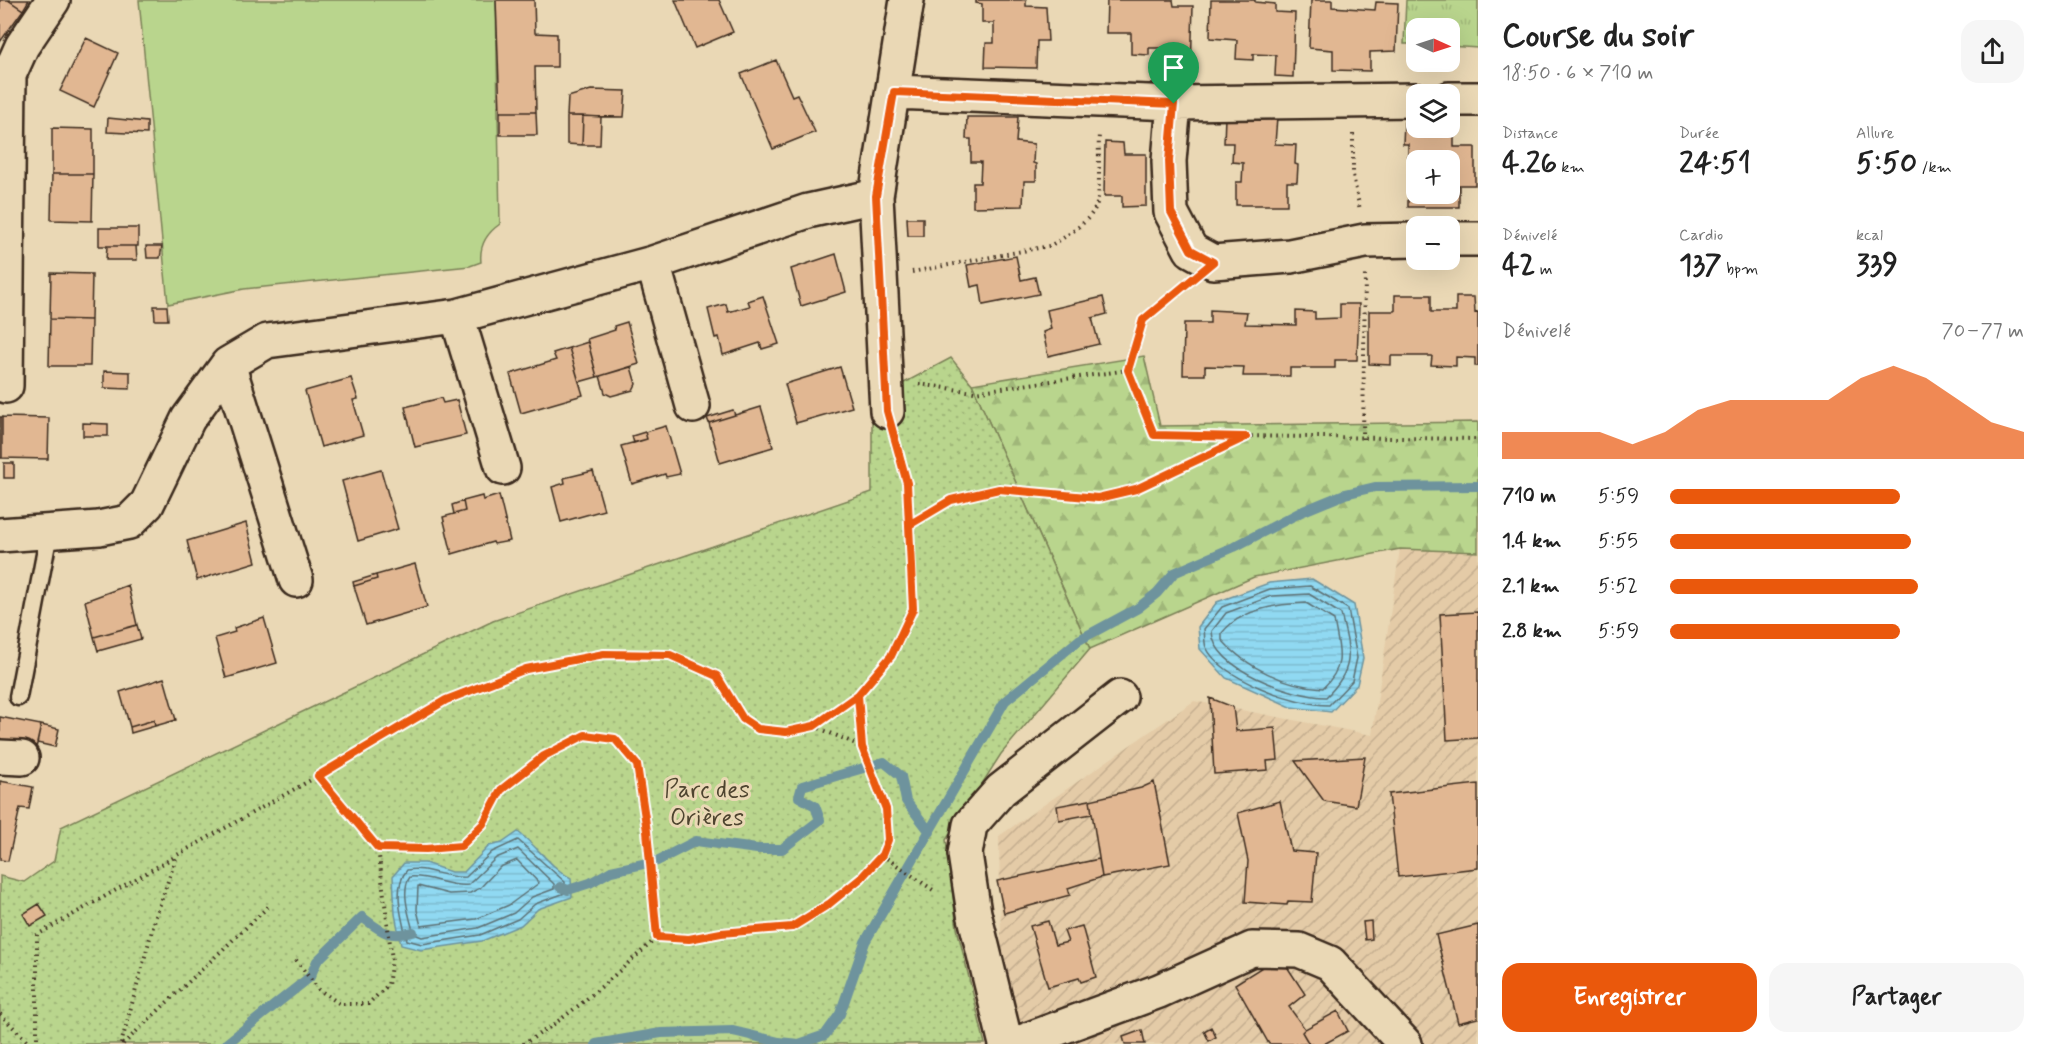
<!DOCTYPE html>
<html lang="fr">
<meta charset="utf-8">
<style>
body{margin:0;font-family:Mynerve,sans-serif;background:#f6f6f6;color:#222;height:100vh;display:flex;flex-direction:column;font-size:22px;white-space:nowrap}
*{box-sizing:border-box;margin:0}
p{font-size:20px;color:#767676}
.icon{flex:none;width:33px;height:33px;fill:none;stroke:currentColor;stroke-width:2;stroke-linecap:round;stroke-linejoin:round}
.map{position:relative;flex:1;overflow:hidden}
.sheet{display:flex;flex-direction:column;background:#fff;width:570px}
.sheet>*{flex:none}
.needle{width:39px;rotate:93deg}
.tools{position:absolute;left:1406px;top:18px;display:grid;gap:12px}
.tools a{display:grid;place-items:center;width:54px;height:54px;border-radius:12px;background:#fff;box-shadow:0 6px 24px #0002;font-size:30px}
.pin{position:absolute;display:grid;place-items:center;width:51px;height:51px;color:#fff;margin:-62px -26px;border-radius:50% 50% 50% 0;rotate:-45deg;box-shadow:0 0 6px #0007}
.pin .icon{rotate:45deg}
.round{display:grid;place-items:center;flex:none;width:63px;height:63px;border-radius:18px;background:#f6f6f6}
.head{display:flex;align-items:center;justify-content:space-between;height:102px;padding:0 24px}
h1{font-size:33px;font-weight:700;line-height:45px}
.metrics{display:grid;grid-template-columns:repeat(3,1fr);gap:9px;height:102px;padding:6px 24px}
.metrics div{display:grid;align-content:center}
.metrics b{font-size:30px;font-weight:700}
.metrics small{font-size:16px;font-weight:400}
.metrics p{font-size:16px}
.chart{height:168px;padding:12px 24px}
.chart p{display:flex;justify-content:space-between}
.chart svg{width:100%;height:108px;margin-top:6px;fill:#ea580c;opacity:.7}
.cta{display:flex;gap:12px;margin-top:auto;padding:12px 24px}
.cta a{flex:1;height:69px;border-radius:18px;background:#ea580c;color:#fff;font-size:24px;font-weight:700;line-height:69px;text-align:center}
.cta a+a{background:#f6f6f6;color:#222}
ul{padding:0 24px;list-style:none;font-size:20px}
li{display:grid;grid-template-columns:96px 72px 1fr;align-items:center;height:45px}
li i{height:15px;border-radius:8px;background:#ea580c}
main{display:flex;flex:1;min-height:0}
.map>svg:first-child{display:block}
.industrial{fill:url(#industrial-furrows)}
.grass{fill:url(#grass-tufts);stroke:#7a8056;stroke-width:1.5}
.forest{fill:url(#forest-firs);stroke:#7a8056;stroke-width:1.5}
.park{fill:url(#park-dots);stroke:#7a8056;stroke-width:1.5}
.garden{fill:#b9d58d;stroke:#7a8056;stroke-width:1.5}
.water{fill:url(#water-rules);stroke:#6e939d;stroke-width:1.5}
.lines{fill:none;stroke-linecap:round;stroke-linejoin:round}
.shore{stroke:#5d7073;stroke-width:1.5}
.stream{stroke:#6e939d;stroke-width:10}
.building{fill:#e1b792;stroke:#3b2a1e;stroke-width:1.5}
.service-casing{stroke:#3b2a1e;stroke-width:21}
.minor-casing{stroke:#3b2a1e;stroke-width:38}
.path{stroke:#3b2a1e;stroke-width:4;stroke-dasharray:1.5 4.5;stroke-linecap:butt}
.service{stroke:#ead8b5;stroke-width:16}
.minor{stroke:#ead8b5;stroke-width:33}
.route-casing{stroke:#fff;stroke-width:12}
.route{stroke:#ea580c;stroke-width:8}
.labels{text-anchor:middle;stroke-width:6;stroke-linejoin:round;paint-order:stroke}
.park-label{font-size:24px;fill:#4e442f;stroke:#ead8b5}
</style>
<main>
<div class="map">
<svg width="1478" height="1044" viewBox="0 0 1478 1044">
<defs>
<pattern id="industrial-furrows" width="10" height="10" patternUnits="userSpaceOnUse" patternTransform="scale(1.5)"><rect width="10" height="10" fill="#e4cba7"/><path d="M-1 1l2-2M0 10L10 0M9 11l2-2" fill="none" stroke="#c4ae8f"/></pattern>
<pattern id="grass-tufts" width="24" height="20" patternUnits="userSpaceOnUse" patternTransform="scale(1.5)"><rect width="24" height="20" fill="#b9d58d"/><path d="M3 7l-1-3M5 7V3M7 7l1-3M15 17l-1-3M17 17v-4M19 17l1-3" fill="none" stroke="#a0b779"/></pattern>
<pattern id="forest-firs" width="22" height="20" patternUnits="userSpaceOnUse" patternTransform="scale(1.5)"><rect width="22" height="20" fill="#b9d58d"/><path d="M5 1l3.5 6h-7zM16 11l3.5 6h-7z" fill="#a0b779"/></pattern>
<pattern id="park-dots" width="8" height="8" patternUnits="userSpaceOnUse" patternTransform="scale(1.5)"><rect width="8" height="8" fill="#b9d58d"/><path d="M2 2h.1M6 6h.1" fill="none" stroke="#a0b779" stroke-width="1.8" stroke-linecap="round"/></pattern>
<pattern id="water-rules" width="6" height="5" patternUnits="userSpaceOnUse" patternTransform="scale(1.5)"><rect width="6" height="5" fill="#90d9f2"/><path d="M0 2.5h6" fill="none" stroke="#7dbacf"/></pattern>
</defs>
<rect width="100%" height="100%" fill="#ead8b5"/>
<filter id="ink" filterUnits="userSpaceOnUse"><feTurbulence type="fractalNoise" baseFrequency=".0167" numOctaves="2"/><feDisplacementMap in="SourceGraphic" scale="12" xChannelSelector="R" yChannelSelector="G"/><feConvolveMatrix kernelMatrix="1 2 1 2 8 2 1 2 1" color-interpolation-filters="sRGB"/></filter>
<g filter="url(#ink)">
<path class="industrial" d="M1400,549L1478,552V1044H1003L999,836L1194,701L1372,735Z"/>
<path class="grass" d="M1406,0H1478V48L1449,46V28H1416V44H1404Z"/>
<path class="forest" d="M1144,356L1160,426L1478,422V552L1400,549L1254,577L1090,649L972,384Z"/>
<path class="park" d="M951,358L972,384L1090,649L1001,754L946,840L957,928L985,1044H0V876L24,882L54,861L61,827L493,621L872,492V400Z"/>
<path class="garden" d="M139,0H496L500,224C487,233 479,245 481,262L470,266L244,289L168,304Z"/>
<path class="water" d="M1312,579L1354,605L1363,658L1357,685L1331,712L1291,707L1226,678L1200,649L1198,627L1217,602L1269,583Z
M518,832C537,846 551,868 571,878L572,897L538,909L521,925L482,941L421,950L401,945L395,914L393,876L404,863H425L451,872H464L489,846L502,843Z"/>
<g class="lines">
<path class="shore" d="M1310,586L1348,609L1357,658L1352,681L1329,705C1296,705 1221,679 1206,647C1204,643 1205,634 1204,629L1222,607L1270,589Z
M1309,594L1341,614C1350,652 1356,668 1326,697C1294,697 1212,669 1212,631L1226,613L1272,596Z
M1306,603L1334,620C1339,650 1347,665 1323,688C1286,686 1245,667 1222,640V633C1240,609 1277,604 1306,603Z
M518,840L565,882V893L535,904L518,919L480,935L422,944L407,940C402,920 392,887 407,870C427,866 445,879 466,877L492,852Z
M518,849L554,884V889L532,897L514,913L478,928L422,937L414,934C410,919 400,890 410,877C430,875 447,887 468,885L496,858Z
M517,860L539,883L509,905L476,919L421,926L417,910L418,886L449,894L470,893L480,888L500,867Z"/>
<path class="stream" d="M560,887L568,890L590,883L611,871L657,861L696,841L757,849H782L820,820L815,806L799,797L802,786L884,762L901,776L906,801L930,832
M226,1044L310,977L317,961L362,917C382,932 387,938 413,932
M596,1044L661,1033L733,1031L779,1042L799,1044L825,1035L840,1014L865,942L1005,701L1079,640L1138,608L1157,593L1174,573L1234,547L1301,512L1345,494L1375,487L1478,486"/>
</g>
<path class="building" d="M0,0H8L23,10L0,42Z
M8,0H29L23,10Z
M496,0H534L535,33L557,34V67H535L536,112H500Z
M675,0H719L733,32L695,48Z
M976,0H1026V6L1046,7L1048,41H1037L1036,68L985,67L986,43H994V23H982V4L976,3Z
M1107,0H1173L1174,6H1193L1191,69L1173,68L1174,48H1149V55L1131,54V33H1106Z
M1211,0H1255V2L1275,4V12L1295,13L1293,77L1275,76L1276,55L1253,54V60L1236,59L1237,40L1210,38Z
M1311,0H1332V7L1375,10L1376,2L1398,3L1396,51L1370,52V71L1333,70V50L1309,48Z
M86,38L118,53L94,107L60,91Z
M776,60L792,96L797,94L815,132L773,149L741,74Z
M591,90L626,91L624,117L567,116L568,97Z
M500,112H536L537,135H500Z
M567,116H583L582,145L567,144Z
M583,116L601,117L600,145H582Z
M967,117H1018L1016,142L1034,144L1033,163L1036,164V181H1024L1023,206L973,207V183H980L981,162H971V139H966Z
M1225,117H1277L1275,144L1296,145L1295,164L1298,165L1297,182H1287V205H1236V182H1242L1243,163L1232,162L1233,143H1224Z
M108,118L147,122V134L107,132Z
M1404,122H1416V128H1449V122L1454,123V147H1475V185H1459V207H1408V186L1416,185V194H1449V160H1416V167H1408V144H1403Z
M52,128L93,129V174H52Z
M1105,142L1123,143L1124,154H1146V206L1122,207V196H1104Z
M52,174H93L92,221L51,220Z
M907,218H923V236H908Z
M99,228H138V246H99Z
M107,246H136L137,260H106Z
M146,246H162L160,258H147Z
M836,254L846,292L801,306L791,269Z
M1016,256L1021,280L1035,277L1039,294L983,305L980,285L971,287L967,265Z
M51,273L92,274L91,320L50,319Z
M1395,295H1431V312H1456V297H1474L1475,313L1478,312V366H1475V358L1456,357V366L1431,365L1432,356H1391V365L1369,364V311H1395Z
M763,296L779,344L762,349L760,343L723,355L719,337L715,338L708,309L726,304L728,312L750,306L748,301Z
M1103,297L1107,314L1092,318L1099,344L1048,356L1043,332L1051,329L1047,310Z
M1340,304H1359L1357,360H1335V368H1290V376H1243L1244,367L1205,366V375H1183L1184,323H1210V310L1247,312L1245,324L1296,325V311L1315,312V319L1340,318Z
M154,306H167L168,320H155Z
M50,319L91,320L90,366H49Z
M627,322L639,364L597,377L587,339L615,330L614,326Z
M588,342L597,377L579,382L569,348Z
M569,348L583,395L521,413L510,374L556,360L553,353Z
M631,367L636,384L633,390L611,396L605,393L600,376Z
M840,367L852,407L796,423L785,384Z
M104,371L130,372V389L104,388Z
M351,378L358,399L353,400L363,435L321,447L305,391Z
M441,398L443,403L457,400L466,435L415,447L405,407Z
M761,407L773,447L720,463L709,423Z
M733,410L735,415L709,423L707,418Z
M0,417H2V458H0Z
M2,417L49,418L48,459L2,458Z
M83,423L108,424V436H83Z
M666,426L680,474L666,477L665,474L632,484L621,446L647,439L645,432Z
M645,432L647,439L634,443L632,436Z
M4,463H14V478H4Z
M381,470L398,529L358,541L342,481Z
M593,471L604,510L561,522L552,487L565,483L564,478Z
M499,495L510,541L494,544L493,542L452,554L443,517L465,511L463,501L482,496L483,500Z
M463,501L465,511L454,514L452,505Z
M246,523L256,562L197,580L187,541Z
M415,564L427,607L366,625L354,586L377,579L376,575Z
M376,575L377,579L354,586L353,582Z
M128,585L137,625L94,637L85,601Z
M1478,612V738L1447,740L1440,614Z
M264,618L277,663L226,678L215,638L235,632L234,628Z
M137,625L141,639L98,651L94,637Z
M164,678L176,720L155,726L154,720L130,727L120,692Z
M1210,698L1233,707L1236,731L1275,728L1278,760L1267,761L1268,770L1214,774Z
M0,717L41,725L35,753L0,746Z
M154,720L155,726L131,733L130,727Z
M41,725L59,729L55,747L37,743Z
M1365,757L1356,806L1324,801L1295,761Z
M0,781L33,787L29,809L20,808L8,861L0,860Z
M1154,782L1170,864L1102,877L1090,800L1141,788Z
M1478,784V868L1398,877L1389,794Z
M1090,800L1092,814L1059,820L1057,806Z
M1280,801L1291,851L1316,853L1312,902L1288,901L1287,905L1245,902L1248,861L1238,813Z
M1099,859L1102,877L1068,888L1070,895L1004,913L997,881Z
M39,904L47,916L30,926L23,914Z
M1048,921L1055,945L1068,942L1064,931L1082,926L1096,977L1081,982L1079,978L1048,987L1030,926Z
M1371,921L1372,939L1365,940L1363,922Z
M1478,925V1018L1458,1023L1436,935Z
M1280,956L1305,994L1289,1007L1305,1029L1302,1032L1309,1044H1269L1235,984Z
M1338,1011L1348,1031L1324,1044H1309L1302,1032L1305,1029Z
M1211,1027L1216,1037L1209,1041L1204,1031Z
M1142,1030L1145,1044H1125L1123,1037Z"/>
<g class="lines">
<g class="service-casing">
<path id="service" d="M18,697L49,533"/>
</g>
<g class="minor-casing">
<path id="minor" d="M0,75H9L22,46L53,0
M894,92L1174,103L1416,100
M1449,99H1478
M1174,103L1169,161L1171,212L1191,250L1213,262L1290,256L1365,241L1416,240
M1449,239H1478
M653,263L693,406
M457,316L503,468
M228,364L296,580
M6,386L9,75
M887,411L876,196L907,0
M0,535L99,528L129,522L147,504L188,419L228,364L267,341L457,316L653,263L808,211L876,196
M0,757L22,758
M1006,1044L974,913L965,854L970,825L1001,790L1120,697
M1016,1044L1159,991L1252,949L1299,950L1330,963L1405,1044"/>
</g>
<path class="path" d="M1353,134V175L1360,210
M912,272L1049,246C1063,239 1090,222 1096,206C1101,195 1098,149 1099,134
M1128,370L1153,435L1478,439
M919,384L974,392L1128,370L1143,319L1186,284
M1363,439L1365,274
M909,525L951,500L999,489L1098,498L1136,489L1244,437
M814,726L863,747L858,696
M882,855L936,892
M658,937L689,939L721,933L792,928L829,904L861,878L882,855L887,840L886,809L863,747
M296,960L318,989L340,1004H368L388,985L392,960L378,848
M0,1014L30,1044
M37,1044V935L176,856
M121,1044L156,916L177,855L318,776
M123,1044L271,904
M523,1044C572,1016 615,974 658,937L647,832L637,765L615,739L585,735L544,756L501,790L483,824L461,846L426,849L378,848L318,776L446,701L526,669L604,654L670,655L717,676L743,719L758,729L786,732L814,726L858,695L890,656L913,609L907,483L895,441"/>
<use href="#service" class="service"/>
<use href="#minor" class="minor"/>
</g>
</g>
<g class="lines" filter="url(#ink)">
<g class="route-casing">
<path id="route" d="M1174,104L894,92L876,196L887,411L907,483L913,609L891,656L858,695L814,726L786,732L758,729L743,719L717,676L670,655L604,654L526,669L446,700L318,776L378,848L426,849L461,846L483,824L501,790L544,756L585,735L615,739L637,765L647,831L657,937L689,939L721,933L792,927L829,904L861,878L882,855L888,840L886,809L862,747L858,695L891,656L913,609L909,525L951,500L999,489L1098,498L1136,489L1246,437L1154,435L1128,370L1143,320L1213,262L1191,250L1171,212L1169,161L1174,104"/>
</g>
<use href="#route" class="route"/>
</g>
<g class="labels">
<g class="park-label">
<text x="707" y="797">Parc des<tspan x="707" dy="28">Orières</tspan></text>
</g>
</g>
</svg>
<div class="tools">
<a><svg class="needle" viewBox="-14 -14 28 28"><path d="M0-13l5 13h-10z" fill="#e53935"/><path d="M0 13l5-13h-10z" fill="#767676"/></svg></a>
<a><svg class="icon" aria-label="layers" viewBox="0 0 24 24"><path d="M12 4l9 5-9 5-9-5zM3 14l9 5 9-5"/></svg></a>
<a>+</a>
<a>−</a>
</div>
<div class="pin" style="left:1174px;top:104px;background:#1e9e55"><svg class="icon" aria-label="arrive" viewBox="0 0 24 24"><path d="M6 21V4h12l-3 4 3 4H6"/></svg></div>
</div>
<section class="sheet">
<div class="head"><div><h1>Course du soir</h1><p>18:50 · 6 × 710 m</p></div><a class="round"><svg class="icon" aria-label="share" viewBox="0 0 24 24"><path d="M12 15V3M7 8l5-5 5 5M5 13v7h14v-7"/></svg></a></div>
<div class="metrics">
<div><p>Distance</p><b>4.26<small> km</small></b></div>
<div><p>Durée</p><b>24:51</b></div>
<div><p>Allure</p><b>5:50<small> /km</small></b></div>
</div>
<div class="metrics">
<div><p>Dénivelé</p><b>42<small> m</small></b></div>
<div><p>Cardio</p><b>137<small> bpm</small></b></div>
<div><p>kcal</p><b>339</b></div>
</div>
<div class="chart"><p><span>Dénivelé</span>70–77 m</p>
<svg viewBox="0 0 160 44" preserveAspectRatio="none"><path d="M0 44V33L10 33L20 33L30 33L40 38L50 33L60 24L70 20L80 20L90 20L100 20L110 11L120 6L130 11L140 20L150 29L160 33V44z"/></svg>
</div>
<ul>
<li><b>710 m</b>5:59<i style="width:65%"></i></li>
<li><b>1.4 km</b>5:55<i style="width:68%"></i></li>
<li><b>2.1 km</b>5:52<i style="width:70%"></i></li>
<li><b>2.8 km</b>5:59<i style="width:65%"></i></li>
</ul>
<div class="cta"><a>Enregistrer</a><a>Partager</a></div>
</section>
</main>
